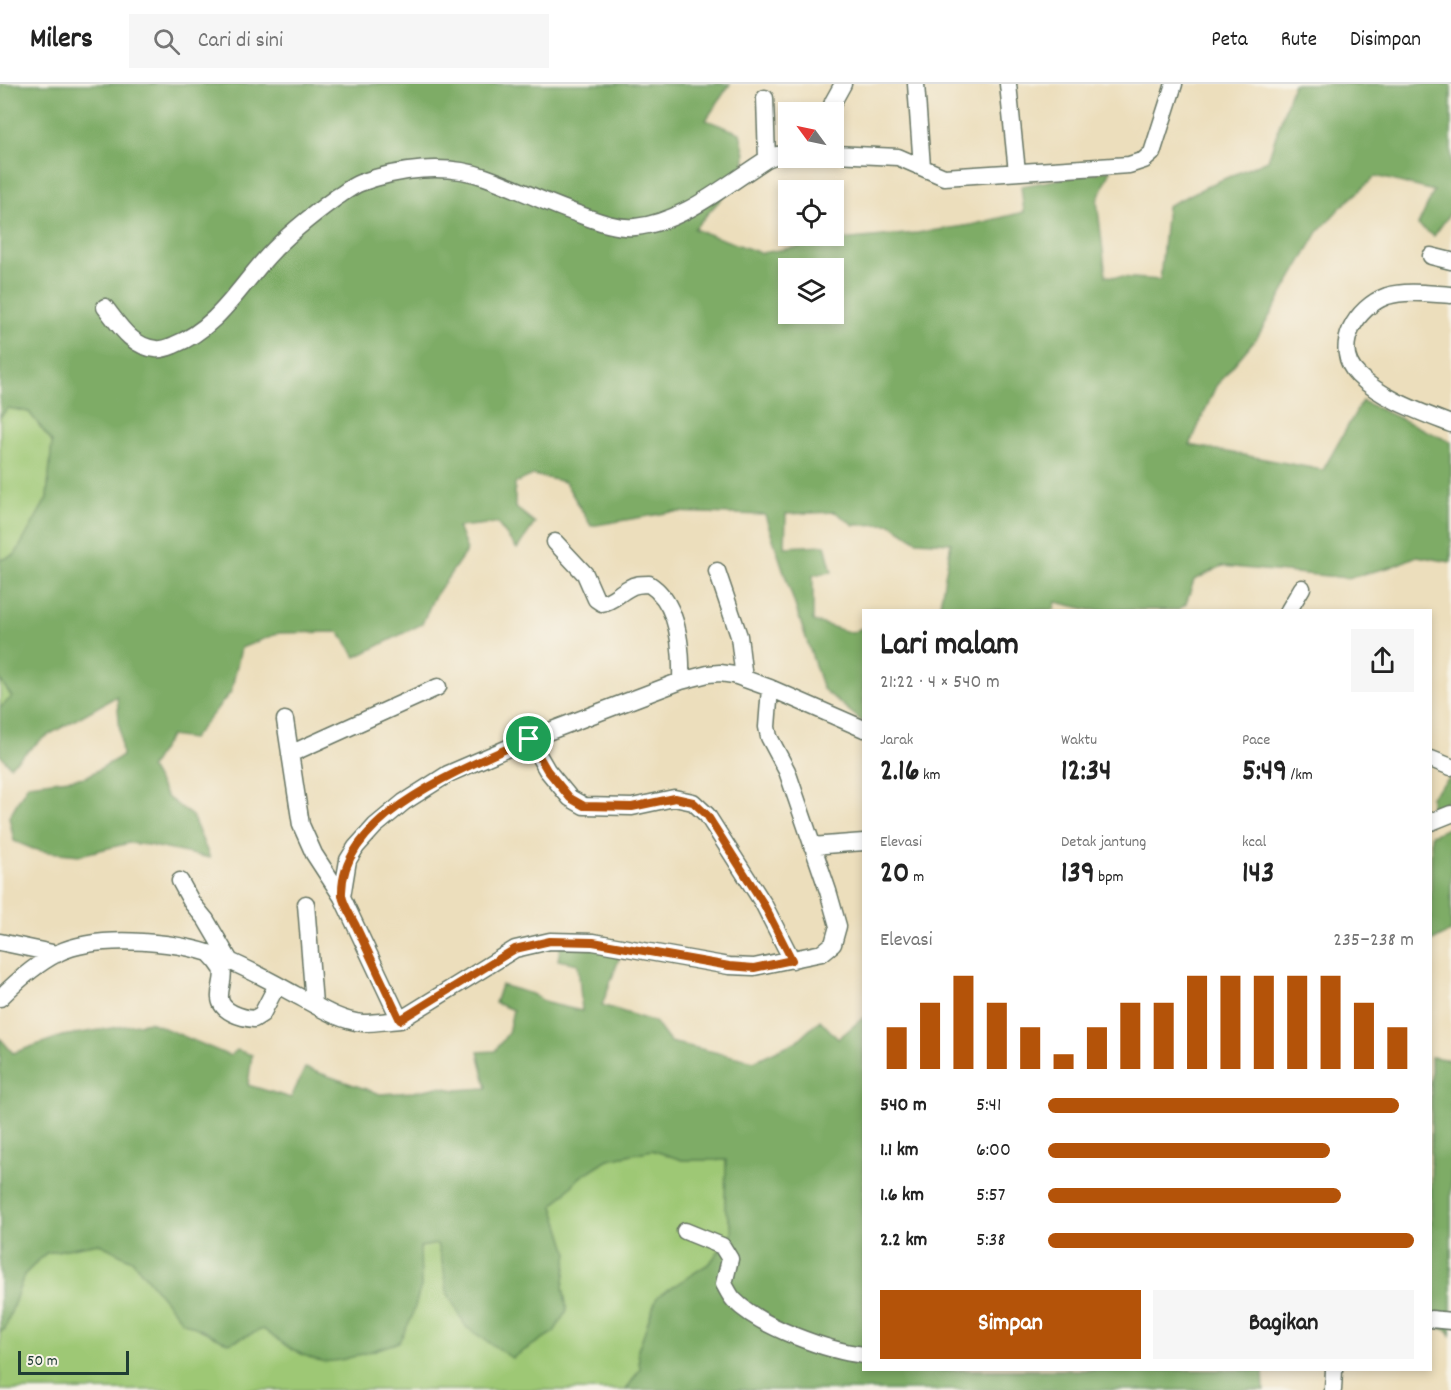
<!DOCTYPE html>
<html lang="id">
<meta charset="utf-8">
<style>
body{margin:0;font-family:Dekko,sans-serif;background:#f6f6f6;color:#222;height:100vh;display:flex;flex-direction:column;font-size:22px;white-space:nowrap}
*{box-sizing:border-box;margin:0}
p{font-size:20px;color:#767676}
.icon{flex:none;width:33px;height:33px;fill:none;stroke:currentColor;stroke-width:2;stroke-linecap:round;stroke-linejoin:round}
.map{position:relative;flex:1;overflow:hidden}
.drawer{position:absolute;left:862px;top:525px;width:570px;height:762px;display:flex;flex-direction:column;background:#fff;border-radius:0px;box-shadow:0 3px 9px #0003}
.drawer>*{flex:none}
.needle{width:39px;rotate:303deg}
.buttons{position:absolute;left:778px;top:18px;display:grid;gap:12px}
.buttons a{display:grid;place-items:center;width:66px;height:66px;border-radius:0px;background:#fff;box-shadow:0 3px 9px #0003;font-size:30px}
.scale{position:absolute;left:18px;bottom:15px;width:111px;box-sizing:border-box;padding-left:6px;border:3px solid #1f3d34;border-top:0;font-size:16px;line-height:21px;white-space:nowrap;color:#1f3d34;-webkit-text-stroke:4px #f7f3e8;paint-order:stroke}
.pin{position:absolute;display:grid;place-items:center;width:51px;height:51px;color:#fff;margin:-26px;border:3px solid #fff;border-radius:50%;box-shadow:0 2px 6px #0007}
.round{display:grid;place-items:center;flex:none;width:63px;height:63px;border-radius:0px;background:#f6f6f6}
.overview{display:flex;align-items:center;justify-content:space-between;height:102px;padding:0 18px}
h1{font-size:33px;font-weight:700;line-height:45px}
.figures{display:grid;grid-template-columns:repeat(3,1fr);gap:9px;height:102px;padding:6px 18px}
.figures div{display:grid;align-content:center}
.figures b{font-size:30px;font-weight:700}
.figures small{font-size:16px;font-weight:400}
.figures p{font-size:16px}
.chart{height:168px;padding:12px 18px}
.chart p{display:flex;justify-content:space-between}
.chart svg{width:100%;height:108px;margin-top:6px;stroke:#b45309;stroke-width:6}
.button{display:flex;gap:12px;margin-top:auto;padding:12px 18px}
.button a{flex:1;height:69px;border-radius:0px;background:#b45309;color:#fff;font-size:24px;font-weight:700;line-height:69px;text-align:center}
.button a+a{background:#f6f6f6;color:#222}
ul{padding:0 18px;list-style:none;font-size:20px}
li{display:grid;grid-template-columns:96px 72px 1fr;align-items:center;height:45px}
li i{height:15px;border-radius:8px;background:#b45309}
header{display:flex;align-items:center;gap:36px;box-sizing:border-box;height:84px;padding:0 30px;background:#fff;border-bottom:2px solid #e0e0e0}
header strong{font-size:28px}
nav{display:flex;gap:33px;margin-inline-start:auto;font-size:21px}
.search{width:420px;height:54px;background:#f6f6f6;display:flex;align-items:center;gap:15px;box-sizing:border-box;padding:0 21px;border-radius:0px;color:#767676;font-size:22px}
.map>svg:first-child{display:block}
.green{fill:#9ec875;stroke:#5e8254;stroke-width:1.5}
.forest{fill:#7eac66;stroke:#4e744d;stroke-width:1.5;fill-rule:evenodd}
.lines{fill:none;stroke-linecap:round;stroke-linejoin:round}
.minor-casing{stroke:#677564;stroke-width:19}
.minor{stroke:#fff;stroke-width:16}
.route-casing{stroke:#fff;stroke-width:12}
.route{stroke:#b45309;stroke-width:8}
</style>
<header>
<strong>Milers</strong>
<div class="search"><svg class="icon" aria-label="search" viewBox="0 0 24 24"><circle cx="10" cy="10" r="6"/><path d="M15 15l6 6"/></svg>Cari di sini</div>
<nav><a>Peta</a><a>Rute</a><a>Disimpan</a></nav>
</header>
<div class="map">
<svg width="1451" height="1306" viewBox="0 0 1451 1306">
<rect width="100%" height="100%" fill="#f7f3e8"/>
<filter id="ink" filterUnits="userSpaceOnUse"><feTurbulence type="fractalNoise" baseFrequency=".0167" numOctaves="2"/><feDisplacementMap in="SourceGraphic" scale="12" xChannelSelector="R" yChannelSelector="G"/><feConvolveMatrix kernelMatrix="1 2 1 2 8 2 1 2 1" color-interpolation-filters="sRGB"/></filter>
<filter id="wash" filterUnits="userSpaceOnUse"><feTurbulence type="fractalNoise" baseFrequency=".008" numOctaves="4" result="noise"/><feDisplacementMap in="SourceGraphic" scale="24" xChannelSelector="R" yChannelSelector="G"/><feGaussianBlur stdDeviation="1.35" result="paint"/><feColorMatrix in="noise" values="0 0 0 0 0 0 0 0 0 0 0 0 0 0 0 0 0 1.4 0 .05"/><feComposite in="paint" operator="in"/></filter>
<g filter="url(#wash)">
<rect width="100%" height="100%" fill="#ecdebc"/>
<path class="green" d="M8,324L29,328L52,358L47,414L15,471L0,476V333Z
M0,596L12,613L0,624Z
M652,1066L682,1076H726L725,1124L733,1148L710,1179L657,1213L638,1266L640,1285L626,1306H0V1248L5,1245L24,1191L46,1169L98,1159L132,1176L182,1237L229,1259L263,1245L292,1266L421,1203L420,1163L437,1160L443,1181L567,1226L563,1203L568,1169L553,1122L580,1093L608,1075Z"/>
<path class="forest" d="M0,0H730L706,36L740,49L745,70L744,89L694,145L761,169L840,156L917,149L971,141L1024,128L1021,102L1111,86L1097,117L1106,192L1160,196L1167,122L1212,100L1268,76L1293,0H1451V128L1434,152L1418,141L1434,107L1376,92L1339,125L1318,148L1258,252L1216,302L1190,361L1323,386L1362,317L1451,358V478L1417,472L1391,483L1348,494L1222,482L1194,496L1186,520L1178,526H1090L1056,518L1054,526H939L951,459L917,457L891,440L854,441L835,428L786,430L785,463L825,461L832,488L813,491V537L852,549L864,543V639L823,605L765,431L672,428L591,442L565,398L533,391L515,399V423L535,439L517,465L497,439L458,443L467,466L433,515L422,540L356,573L339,548L279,549L241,564L231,608L192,655L170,652L150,684L167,713L192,732L210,774L148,761L129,759L80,771L48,768L33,765L14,757L9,733L28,700L86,693L122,672L117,612L43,654L10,682L0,671V624L12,613L0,596V476L15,471L47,414L52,358L29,328L8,324L0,333ZM789,184H834V230H789Z
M1451,693V714L1431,727V712Z
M1451,743V847L1431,858V751Z
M561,858L612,864L619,875L602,921L655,938L670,958L754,977L797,957L820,936L838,955L864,933V1286H1263L1264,1306H626L640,1285L638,1266L657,1213L710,1179L733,1148L725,1124L726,1076H682L652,1066L608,1075L580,1093L553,1122L568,1169L563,1203L567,1226L554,1248L512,1274L466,1243L447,1208L443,1181L437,1160L420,1163L421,1202L412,1233L399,1258C383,1263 336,1281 321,1277C299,1272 281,1258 263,1245L229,1259L182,1237L132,1176L98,1159L46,1169L24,1191L5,1245L0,1248V954L13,969L62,952L150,938L230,972L237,966L252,971L248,1001L291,1014L305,984L380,1010L413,1008L439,1003L456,1006L487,1004L478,968L495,967L508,949L513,926L495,919L501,901L532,910L547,919L582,927L578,880L558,876Z
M1431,973L1451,976V1251L1448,1246L1431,1242Z"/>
</g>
<g filter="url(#ink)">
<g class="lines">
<g class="minor-casing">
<path id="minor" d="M916,0L922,83
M1008,0L1017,88
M765,14L767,75
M830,28L833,18L843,0
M834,70L898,73L944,93L1129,81L1144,76L1152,69L1174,0
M1431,172L1451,177
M1451,211C1431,210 1407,206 1387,212C1356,223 1331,264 1358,291C1382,315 1420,328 1451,340
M105,223C119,241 132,263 156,265C162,266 169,263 174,261C217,244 238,205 268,172C289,149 312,131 337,113C344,109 352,102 360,99C398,85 446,79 485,93C516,104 546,119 578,130C595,136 616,145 635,143C682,139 727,100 767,75L777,71L789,70
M555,458L585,490L596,515L602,519C613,517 619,509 629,504C635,500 642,500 649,500C679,519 682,564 681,597
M717,487L739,552L744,595
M1289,526L1302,504
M770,604L767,643L769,653L787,687L828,807L838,842L833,860L822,869L754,883L729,882L593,858L550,857L515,865L400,936L342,813L348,776L356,763L375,742L404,718L448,690L529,655L681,597L708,590L720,589L734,591L770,604L864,645
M285,636L301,741L314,770L342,813
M529,655L547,686L570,714L584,722L632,723L674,714L693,718L707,731L763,819L792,876
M290,670L438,603
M1431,675L1451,683
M1431,738L1451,730
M812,762L864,758
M180,797L192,819L206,836L230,877
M306,820L314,920
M0,858L57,870
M210,870C214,874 219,880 222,885C225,894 219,904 220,914C221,928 242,934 254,935L262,930L277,901
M0,914C17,897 36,880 58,869C100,849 185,857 227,876C251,886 274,899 296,911C317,922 339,937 363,939C375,939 388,937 400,936
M685,1147L722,1162L730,1175L724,1200C727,1205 730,1212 734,1216C760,1243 828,1267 864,1271
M1431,1235L1451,1237
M1333,1306L1334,1286"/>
</g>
<use href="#minor" class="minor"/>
</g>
</g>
<g class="lines" filter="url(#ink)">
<g class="route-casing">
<path id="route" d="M529,655L547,686L570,714L584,722L632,723L675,714L693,718L707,731L763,819L792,876L754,884L729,882L593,858L550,857L515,865L400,936C385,904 370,872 355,840C351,832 343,820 342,811C339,731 469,682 529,655Z"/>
</g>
<use href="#route" class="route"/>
</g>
</svg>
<div class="buttons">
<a><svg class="needle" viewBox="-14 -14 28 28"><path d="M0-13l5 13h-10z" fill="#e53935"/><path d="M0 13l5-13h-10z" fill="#767676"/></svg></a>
<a><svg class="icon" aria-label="locate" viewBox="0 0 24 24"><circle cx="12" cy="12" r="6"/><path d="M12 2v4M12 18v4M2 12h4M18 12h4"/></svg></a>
<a><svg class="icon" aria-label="layers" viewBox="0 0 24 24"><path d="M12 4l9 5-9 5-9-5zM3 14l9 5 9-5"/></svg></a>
</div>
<div class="scale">50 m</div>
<div class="pin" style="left:529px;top:655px;background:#1e9e55"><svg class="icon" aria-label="arrive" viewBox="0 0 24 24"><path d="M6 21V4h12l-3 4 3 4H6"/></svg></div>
<section class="drawer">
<div class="overview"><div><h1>Lari malam</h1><p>21:22 · 4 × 540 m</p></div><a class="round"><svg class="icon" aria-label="share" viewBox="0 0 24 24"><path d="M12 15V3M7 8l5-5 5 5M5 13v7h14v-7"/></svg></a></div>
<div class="figures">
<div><p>Jarak</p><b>2.16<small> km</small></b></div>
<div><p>Waktu</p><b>12:34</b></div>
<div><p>Pace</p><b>5:49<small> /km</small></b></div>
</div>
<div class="figures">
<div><p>Elevasi</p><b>20<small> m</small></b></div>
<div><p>Detak jantung</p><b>139<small> bpm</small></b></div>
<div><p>kcal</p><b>143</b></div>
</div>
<div class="chart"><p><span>Elevasi</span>235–238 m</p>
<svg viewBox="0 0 160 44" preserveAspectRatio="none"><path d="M5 44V27M15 44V17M25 44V6M35 44V17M45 44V27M55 44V38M65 44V27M75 44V17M85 44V17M95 44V6M105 44V6M115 44V6M125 44V6M135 44V6M145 44V17M155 44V27"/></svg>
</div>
<ul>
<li><b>540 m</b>5:41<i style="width:96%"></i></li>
<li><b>1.1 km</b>6:00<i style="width:77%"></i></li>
<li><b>1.6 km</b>5:57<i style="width:80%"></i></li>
<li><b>2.2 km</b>5:38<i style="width:100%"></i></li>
</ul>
<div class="button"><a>Simpan</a><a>Bagikan</a></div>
</section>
</div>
